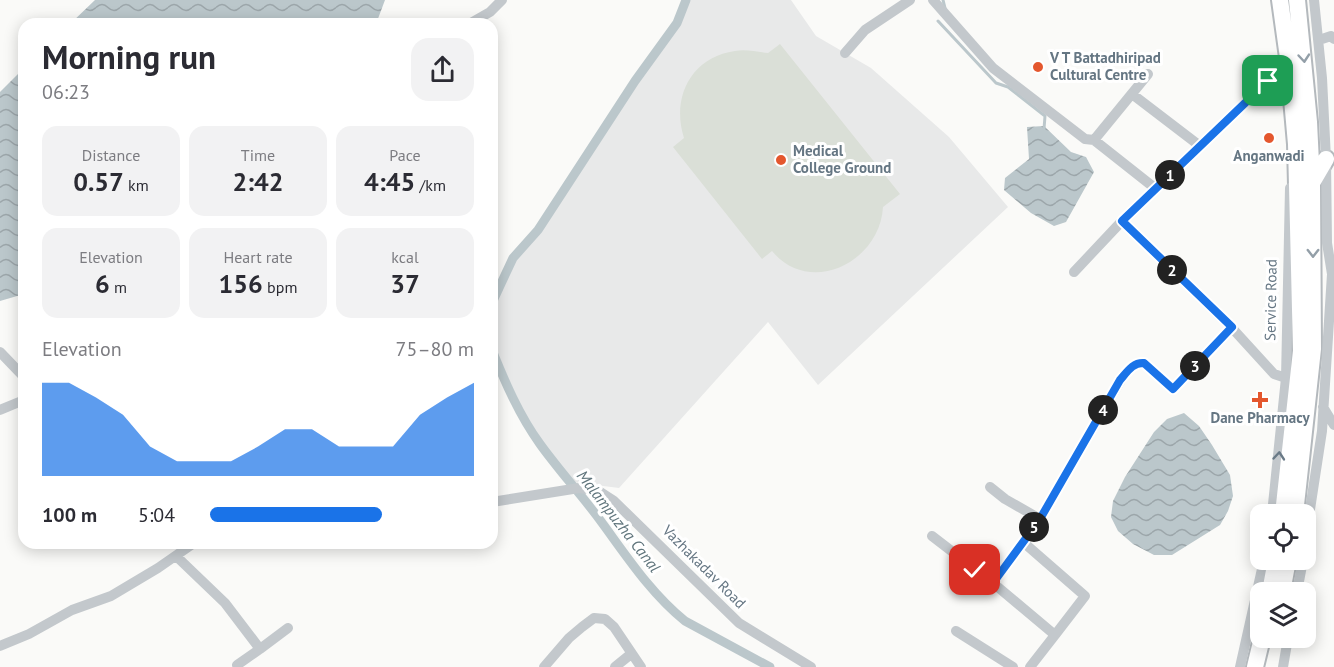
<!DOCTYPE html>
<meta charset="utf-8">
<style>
body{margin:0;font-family:"PT Sans",sans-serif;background:#f2f2f3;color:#2b2b33;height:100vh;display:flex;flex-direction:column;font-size:22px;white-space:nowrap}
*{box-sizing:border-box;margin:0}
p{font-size:20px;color:#7c7c81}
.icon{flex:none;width:33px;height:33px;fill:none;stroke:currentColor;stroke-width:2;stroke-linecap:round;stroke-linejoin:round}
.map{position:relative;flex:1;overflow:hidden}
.drawer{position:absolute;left:18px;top:18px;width:480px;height:531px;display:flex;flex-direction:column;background:#fff;border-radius:18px;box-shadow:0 3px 15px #0003}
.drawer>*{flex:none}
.fabs{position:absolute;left:1250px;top:504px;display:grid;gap:12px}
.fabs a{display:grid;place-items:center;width:66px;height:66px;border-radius:12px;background:#fff;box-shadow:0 3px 15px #0003;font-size:30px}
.pin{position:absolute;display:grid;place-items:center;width:51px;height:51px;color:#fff;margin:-26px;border-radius:12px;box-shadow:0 3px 9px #0006}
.km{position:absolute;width:30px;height:30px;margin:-15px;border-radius:50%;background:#222;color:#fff;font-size:16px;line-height:30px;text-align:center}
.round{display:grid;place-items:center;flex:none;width:63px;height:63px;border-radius:18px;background:#f2f2f3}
.headline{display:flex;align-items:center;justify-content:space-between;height:102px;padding:0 24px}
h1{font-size:33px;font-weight:700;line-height:45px}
.stats{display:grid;grid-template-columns:repeat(3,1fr);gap:9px;height:102px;padding:6px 24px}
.stats div{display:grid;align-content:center;border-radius:15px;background:#f2f2f3;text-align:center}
.stats b{font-size:26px;font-weight:700}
.stats small{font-size:16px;font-weight:400}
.stats p{font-size:16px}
.chart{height:168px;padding:12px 24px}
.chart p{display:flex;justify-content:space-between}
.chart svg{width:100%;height:108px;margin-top:6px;fill:#1a73e8;opacity:.7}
ul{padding:0 24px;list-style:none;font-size:20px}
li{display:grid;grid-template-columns:96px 72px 1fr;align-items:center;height:45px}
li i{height:15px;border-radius:8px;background:#1a73e8}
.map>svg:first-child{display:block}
.built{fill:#e8e9e9}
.park{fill:#dadfd7}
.water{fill:url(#water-waves)}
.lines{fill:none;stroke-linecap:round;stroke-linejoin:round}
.stream{stroke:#bbc7cb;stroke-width:3}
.canal{stroke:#bbc7cb;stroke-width:9}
.highway-casing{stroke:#b4b9bd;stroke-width:20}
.minor{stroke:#c3c8cc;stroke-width:10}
.highway{stroke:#fff;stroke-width:16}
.oneway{stroke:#939fa8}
.oneway2{stroke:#6a7a87}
.route-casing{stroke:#fff;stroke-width:12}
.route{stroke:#1a73e8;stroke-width:8}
.poi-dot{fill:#e4572e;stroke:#fff;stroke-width:2}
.labels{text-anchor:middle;stroke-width:6;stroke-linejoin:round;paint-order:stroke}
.poi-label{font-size:15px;font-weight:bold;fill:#657683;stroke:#fff;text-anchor:start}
.street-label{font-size:15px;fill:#657683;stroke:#fff}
.water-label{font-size:16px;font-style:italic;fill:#60757c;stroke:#fff}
</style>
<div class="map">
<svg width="1334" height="667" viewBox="0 0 1334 667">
<defs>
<pattern id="water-waves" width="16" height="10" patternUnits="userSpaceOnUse" patternTransform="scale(1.5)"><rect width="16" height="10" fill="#bbc7cb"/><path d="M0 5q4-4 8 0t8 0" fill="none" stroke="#9ca6aa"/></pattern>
</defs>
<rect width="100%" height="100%" fill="#fafaf8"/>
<path class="built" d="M689,0H791L816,36L871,68L949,137L1008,207L818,385L768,322L619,488L572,482L531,430L492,341V305L514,257L540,230L554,209L635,84L678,25Z"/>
<path class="park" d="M780,44L900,194L883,207C880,262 810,297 772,251L762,259L673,147L684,138C671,98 691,57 735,51C746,49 757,52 768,53Z"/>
<path class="water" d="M95,0H385L376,24H70Z
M24,68V294L0,301V92Z
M1044,126L1071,152L1086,157L1094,172L1066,222L1054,226L1031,213L1004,190L1005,178L1029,159L1027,127Z
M1184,413L1199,426L1212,445L1230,475L1233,496L1228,511L1220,525L1172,555H1154L1133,544L1118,531L1111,517L1113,501L1125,477L1154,432L1167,419Z"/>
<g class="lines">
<path class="stream" d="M943,0L945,8
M938,21L996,83L1008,87L1045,116L1044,129"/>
<path class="canal" d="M492,303L513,258L538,230L635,81L677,23L686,0
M492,350C505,382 519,415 540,444C558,469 578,491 597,516C624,552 649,592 685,621L770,667"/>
<g class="highway-casing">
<path id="highway" d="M1280,0L1289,65L1296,144L1301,351L1283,514
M1312,183L1326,159
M1295,514L1313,349L1312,184L1309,122L1297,0
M1270,592L1276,560
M1282,592L1288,560
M1255,667L1262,638"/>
</g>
<path class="minor" d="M933,0L993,68L1085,139L1094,140L1148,74
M469,24L490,12L502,0
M1319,40L1331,36L1334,39
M845,53L865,30L910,0
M1132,94L1200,146
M1094,140L1156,189
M1122,221L1232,328L1274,374L1286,378
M1074,272L1122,221L1268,81L1289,65
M0,352L24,377
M1323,407L1334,425
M0,410L24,400
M990,487L1005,499L1040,519
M492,502L579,488L597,490L614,501L739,623L811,667
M1272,514L1286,378L1290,188
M932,536L993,583
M1023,542L1085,596L1055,635
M1305,542L1322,431L1332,274L1327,243L1326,159L1322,78L1314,0
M176,556L225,603L260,649L237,665
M1297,592L1303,560
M956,631L1013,667
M0,646L29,634L72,610L111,596L158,568L194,543
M260,649L288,628
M544,667L569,638L582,627L594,618L605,619L614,627L641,667
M615,667L631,654
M1030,667L1055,635L993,583L1040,519L1121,380C1127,372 1133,362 1144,363L1173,389L1232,328
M1240,667L1264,560
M1283,667L1288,638"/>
<use href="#highway" class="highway"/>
</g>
<defs><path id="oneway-chevron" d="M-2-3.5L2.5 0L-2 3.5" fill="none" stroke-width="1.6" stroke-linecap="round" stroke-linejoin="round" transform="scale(1.5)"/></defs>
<g class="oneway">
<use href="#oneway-chevron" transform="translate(1304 58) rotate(85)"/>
<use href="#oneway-chevron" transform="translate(1313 253) rotate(90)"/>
</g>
<use class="oneway2" href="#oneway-chevron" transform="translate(1279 456) rotate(-85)"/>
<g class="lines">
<g class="route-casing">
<path id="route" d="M975,570L993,583L1040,519L1120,380C1127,372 1133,362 1144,363L1173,389L1232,327L1122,221L1268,81"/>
</g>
<use href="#route" class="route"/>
</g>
<g class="poi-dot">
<circle cx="1038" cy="67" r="6"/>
<circle cx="1269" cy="138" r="6"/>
<circle cx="781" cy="160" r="6"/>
<path d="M1257 391h6v6h6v6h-6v6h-6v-6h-6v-6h6z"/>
</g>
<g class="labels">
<g class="poi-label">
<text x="1050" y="63">V T Battadhiripad<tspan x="1050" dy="17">Cultural Centre</tspan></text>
<text x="793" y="156">Medical<tspan x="793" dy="17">College Ground</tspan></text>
<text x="1269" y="161" text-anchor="middle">Anganwadi</text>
<text x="1260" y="423" text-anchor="middle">Dane Pharmacy</text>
</g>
<g class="street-label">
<text transform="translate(1271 300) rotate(-89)" y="5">Service Road</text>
<text transform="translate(704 567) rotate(45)" y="5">Vazhakadav Road</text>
</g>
<g class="water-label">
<text transform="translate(619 521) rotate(52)" y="6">Malampuzha Canal</text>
</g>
</g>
</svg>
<div class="fabs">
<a><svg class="icon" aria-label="locate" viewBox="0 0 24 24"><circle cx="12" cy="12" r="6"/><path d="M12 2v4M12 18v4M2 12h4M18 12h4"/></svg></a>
<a><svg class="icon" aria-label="layers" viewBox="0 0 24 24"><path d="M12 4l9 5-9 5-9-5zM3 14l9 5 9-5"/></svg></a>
</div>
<div class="pin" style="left:1268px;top:81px;background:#1e9e55"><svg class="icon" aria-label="arrive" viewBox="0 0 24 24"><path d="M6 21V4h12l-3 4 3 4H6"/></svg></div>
<div class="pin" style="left:975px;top:570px;background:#d93025"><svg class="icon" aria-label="check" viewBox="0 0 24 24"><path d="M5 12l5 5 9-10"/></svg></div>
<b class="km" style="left:1170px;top:175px">1</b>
<b class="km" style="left:1172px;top:270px">2</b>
<b class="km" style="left:1195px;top:366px">3</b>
<b class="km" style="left:1103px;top:410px">4</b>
<b class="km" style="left:1034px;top:527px">5</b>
<section class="drawer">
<div class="headline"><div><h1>Morning run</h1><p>06:23</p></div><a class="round"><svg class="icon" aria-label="share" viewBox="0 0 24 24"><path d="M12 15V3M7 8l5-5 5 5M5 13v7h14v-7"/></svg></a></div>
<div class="stats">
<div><p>Distance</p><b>0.57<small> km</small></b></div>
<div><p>Time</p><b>2:42</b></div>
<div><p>Pace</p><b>4:45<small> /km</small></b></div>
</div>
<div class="stats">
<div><p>Elevation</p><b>6<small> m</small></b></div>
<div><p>Heart rate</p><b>156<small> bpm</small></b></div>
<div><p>kcal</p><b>37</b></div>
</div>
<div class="chart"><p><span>Elevation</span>75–80 m</p>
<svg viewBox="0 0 160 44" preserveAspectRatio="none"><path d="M0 44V6L10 6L20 12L30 19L40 32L50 38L60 38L70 38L80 32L90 25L100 25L110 32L120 32L130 32L140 19L150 12L160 6V44z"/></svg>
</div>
<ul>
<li><b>100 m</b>5:04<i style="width:65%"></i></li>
</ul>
</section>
</div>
